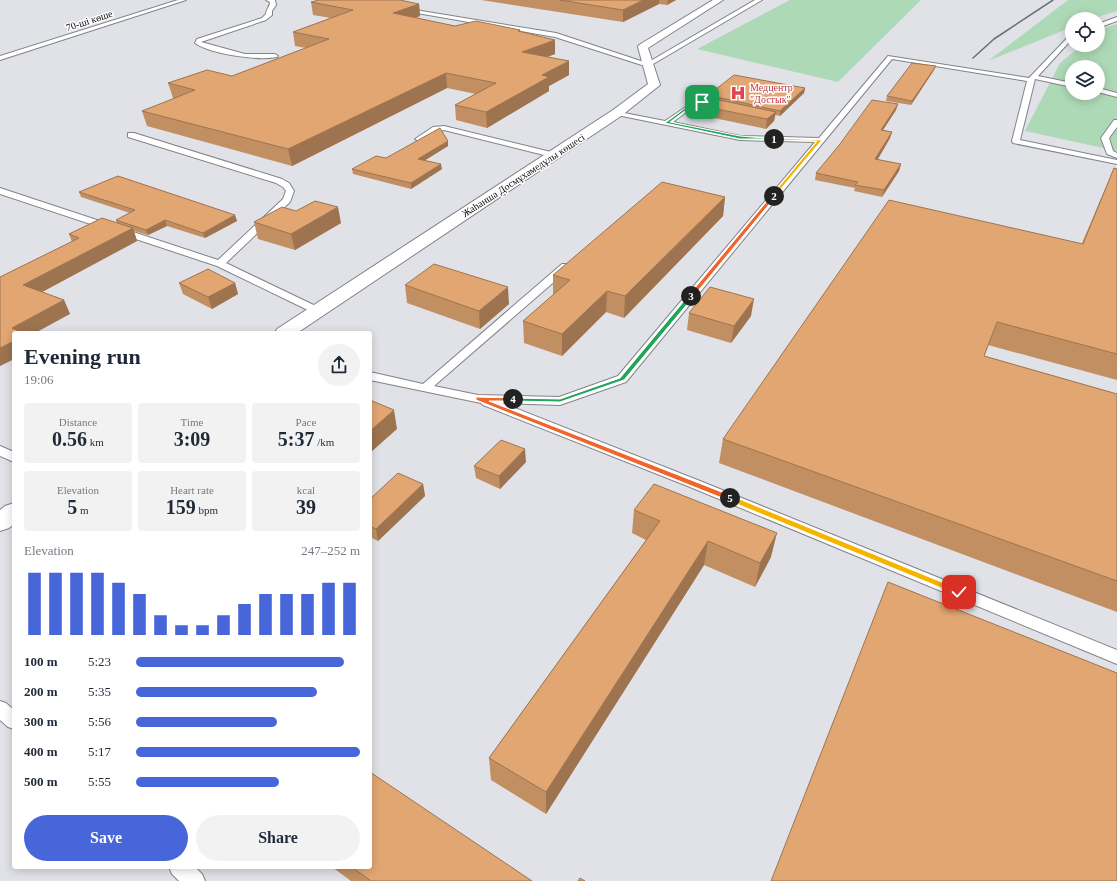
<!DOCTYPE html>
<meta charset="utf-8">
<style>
body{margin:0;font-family:Georgia,serif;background:#f2f2f3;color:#1f2937;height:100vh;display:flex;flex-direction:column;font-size:15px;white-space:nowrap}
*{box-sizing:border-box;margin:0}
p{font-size:13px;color:#747a83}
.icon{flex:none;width:22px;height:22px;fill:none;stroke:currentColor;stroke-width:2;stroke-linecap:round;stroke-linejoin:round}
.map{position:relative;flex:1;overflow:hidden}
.sheet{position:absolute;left:12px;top:331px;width:360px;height:538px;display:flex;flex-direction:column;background:#fff;border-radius:4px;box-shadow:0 2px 10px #0003}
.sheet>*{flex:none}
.fabs{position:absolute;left:1065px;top:12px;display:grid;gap:8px}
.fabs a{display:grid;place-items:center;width:40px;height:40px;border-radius:50%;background:#fff;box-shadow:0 2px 10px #0003;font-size:20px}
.pin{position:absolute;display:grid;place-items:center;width:34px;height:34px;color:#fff;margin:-17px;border-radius:8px;box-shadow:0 2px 6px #0006}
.km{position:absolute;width:20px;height:20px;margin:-10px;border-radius:50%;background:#222;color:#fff;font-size:11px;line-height:20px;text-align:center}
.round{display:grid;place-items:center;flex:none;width:42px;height:42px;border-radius:21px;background:#f2f2f3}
.overview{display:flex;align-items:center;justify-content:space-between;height:68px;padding:0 12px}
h1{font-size:22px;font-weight:700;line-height:30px}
.figures{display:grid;grid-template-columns:repeat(3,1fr);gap:6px;height:68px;padding:4px 12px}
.figures div{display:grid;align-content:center;border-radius:4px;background:#f2f2f3;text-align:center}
.figures b{font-size:20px;font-weight:700}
.figures small{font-size:11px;font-weight:400}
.figures p{font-size:11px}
.chart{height:112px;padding:8px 12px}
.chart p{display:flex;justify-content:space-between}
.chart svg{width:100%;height:72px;margin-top:4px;stroke:#4766d9;stroke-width:6}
.action{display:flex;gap:8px;margin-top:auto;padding:8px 12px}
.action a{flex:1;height:46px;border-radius:24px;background:#4766d9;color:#fff;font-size:16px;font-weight:700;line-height:46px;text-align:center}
.action a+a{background:#f2f2f3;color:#1f2937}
ul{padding:0 12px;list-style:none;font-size:13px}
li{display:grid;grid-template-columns:64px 48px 1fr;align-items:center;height:30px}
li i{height:10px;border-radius:5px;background:#4766d9}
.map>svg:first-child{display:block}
.green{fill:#aed9b6;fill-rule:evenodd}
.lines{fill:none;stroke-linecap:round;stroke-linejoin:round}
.lane-casing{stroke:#818388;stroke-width:2}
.street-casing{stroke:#818388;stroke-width:2}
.lane{fill:#fff;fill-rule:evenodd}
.street{fill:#fff;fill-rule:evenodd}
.rail{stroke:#6c6d71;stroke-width:1.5}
.wall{fill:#c28f62}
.shaded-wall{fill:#9e7450}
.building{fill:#e1a672;stroke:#9e7450}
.split-1{fill:#22a559;stroke:#fff}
.split-2{fill:#f5b400;stroke:#fff}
.split-3{fill:#f0652b;stroke:#fff}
.split-4{fill:#22a559;stroke:#fff}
.split-5{fill:#f0652b;stroke:#fff}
.split-6{fill:#f5b400;stroke:#fff}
.labels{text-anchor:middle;stroke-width:3;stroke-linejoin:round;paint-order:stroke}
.far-street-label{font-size:10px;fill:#0b0b0d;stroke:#fff}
.far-health-label{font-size:10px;fill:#be3a42;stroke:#fff;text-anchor:start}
</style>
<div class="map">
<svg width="1117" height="881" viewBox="0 0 1117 881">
<rect width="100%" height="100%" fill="#e0e2e8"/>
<path class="green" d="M790,0H921L838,82L697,49Z
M1068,0H1117V11L1091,19H1072V27L988,61Z
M1117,24V151L1025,131L1060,63L1082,45H1098V33L1104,28ZM1072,67H1098V93H1072Z"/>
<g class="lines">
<g class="lane-casing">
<path id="lane" d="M178,0H186L0,60V56Z
M266,0H275L276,5L272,11V15L266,20L201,42L245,54H275L278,56L277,57C258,61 210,54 195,43L197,39L262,18L266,14C266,9 270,7 270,2Z
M755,0H762L648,67L555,37L400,10L403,8L556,33L647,63Z
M1117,17V21L1098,28V24Z
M1072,33V39L1038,76L1072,83V87L1035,79L1020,140L1117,160V164L1013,143L1012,141L1027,81L892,59L626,382L560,405L502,403L700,481L1117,650V664L690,487L483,405L481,403L370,380V372L423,384L562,264H570L571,266L570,268L434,386L478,395L559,397L618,376L815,142L740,140L617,115H614V111L665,121L696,100L716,103L720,105L716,107L697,104L673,122L740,136L819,138L888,56L1029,78Z
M1098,88L1117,93V97L1098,92Z
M1114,120H1117V127L1109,138L1113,151L1117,153V158L1107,154L1101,138Z
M444,126L555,153L556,155L552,157L444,130L438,131L422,141H419L415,139L433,127Z
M128,133H134L282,179L289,183L294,191L290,202L226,263L322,309L323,311L322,313H314L217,266L0,194V188L218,260L283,199L286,191L283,187L276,183L128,137Z
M0,446L14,452V462L0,456Z
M0,701L6,703L14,710V729L8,727L0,720Z
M169,867H195L202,874L205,881H179L172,874Z"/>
</g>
<g class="street-casing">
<path id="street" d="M713,0H723L648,48L660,85L621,116L297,333H275L277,329L613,110L648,84L638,47L639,45Z
M14,503V524L9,528L0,531V510L5,506Z"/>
</g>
<use href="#lane" class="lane"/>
<use href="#street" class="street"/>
<path class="rail" d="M973,58L994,39L1053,0"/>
</g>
<path class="wall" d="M481,0H676L667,5L659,4L623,22Z
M311,2L419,4L420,16L416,18L455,26L520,30L521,31L555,54L547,57L569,75L549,86V91L487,128L456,120L455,105L476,94L447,88L292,166L147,126L142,111L174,99L173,98L168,83L232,76L306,48L295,46L293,32L331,18L313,15Z
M934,70L911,105L886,101L887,96Z
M805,88L804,93L780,116L775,115L774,121L766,129L695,114L696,105L712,99V97H711V93Z
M898,104L896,110L883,130L892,132L890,138L877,160L901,164L899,171L882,197L854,191L855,188L815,180L816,173Z
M448,141V146L425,160L442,169L411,189L353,174L352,169L386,158Z
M1114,168L1117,169V380L988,345L984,356L1117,394V612L719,463L723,439L1082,243Z
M79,192L235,215L237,221L205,238L167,226L148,235L134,231L137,241L42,292L64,300L70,314L14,333V359L0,366V277L72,242L69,234L117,223L116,220L130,213L81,197Z
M725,197L723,216L624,318L606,312L562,356L524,343L523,321L553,295V275Z
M296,211L341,223L295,250L258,239L254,222Z
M179,283H235L238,294L212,309L183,294Z
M405,285L509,304L480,329L407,303Z
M689,313L751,316L731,343L687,330Z
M526,462L500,489L476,478L474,466Z
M423,484L425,496L378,541L370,537V499Z
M634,510L771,557L755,587L704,565L546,814L491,780L489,758L646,540L632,533Z
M332,867H370L532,881H351Z"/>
<path class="shaded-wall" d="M643,0H659V4L623,22V10Z
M668,0H676L667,5Z
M419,4L420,16L394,26L393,13Z
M555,40V54L522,66V52Z
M569,61V75L549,86V91L487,128L486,112L542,75Z
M936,66L934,70L911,105L912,101Z
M446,73L447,88L292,166L288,149Z
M805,88L804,93L780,116V111Z
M898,104L896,110L879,136L881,130Z
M776,112L774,121L766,129L767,119Z
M892,132L890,138L874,166L875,159Z
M448,141V146L419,164L418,159Z
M441,164L442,169L411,189V183Z
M901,164L899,171L882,197L884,190Z
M725,197L723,216L624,318L625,296Z
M338,207L341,223L295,250L291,234Z
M235,215L237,221L205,238L203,233Z
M165,220L167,226L148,235L146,230Z
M133,228L137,241L29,299L23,285Z
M235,283L238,294L212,309L208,297Z
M508,287L509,304L480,329L479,311Z
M607,291L606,312L562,356V334Z
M754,299L751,316L731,343L734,326Z
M64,300L70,314L35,333H15L12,328Z
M14,341V359L0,366V348Z
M394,410L397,429L370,453V431Z
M525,449L526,462L500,489L499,476Z
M423,484L425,496L378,541L376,529Z
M777,533L771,557L755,587L760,563Z
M708,541L704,565L546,814V792Z"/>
<path class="building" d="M319,0H400L419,4L393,13L455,26L476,21L520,30L518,31L555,40L522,52L569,61L542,75L549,77L486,112L455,105L496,83L446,73L288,149L142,111L195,90L168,83L207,70L232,76L329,39L293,32L353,10L311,2Z
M560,0H643L623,10Z
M912,63L936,66L912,101L887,96Z
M734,75L805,88L780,111L712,96L716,93H711Z
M705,97L776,112L767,119L696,105Z
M872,100L898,104L881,130L892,132L875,159L901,164L884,190L855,185L858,182L816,173L840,144Z
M440,128L448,141L418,159L441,164L411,183L352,169L376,156L386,158Z
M1114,168L1117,169V354L997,322L984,356L1117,394V581L723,439L889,200L1083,244Z
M118,176L235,215L203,233L165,220L146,230L116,220L135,210L79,192Z
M662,182L725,197L625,296L607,291L562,334L523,321L570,280L553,275Z
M315,201L338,207L291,234L254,222L282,207L296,211Z
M102,218L133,228L23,285L64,300L12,328L23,333H14V341L0,348V277L79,238L69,234Z
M434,264L508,287L479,311L405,285Z
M208,269L235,283L208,297L179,283Z
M710,287L754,299L734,326L689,313Z
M370,400L394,410L370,431Z
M501,440L525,449L499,476L474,466Z
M398,473L423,484L376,529L370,526V499Z
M654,484L777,533L760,563L708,541L546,792L489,758L660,521L634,510Z
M888,582L1117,673V881H771Z
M370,772L532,881H371L352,867H370Z
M580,878L585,881H578Z"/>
<path class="split-1" d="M702,101L704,103L694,104L670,122L740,136L776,139H740L665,123L692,103Z"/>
<path class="split-2" d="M772,138L822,140L774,197L772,195L817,141L774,140Z"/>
<path class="split-3" d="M772,195L776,196L693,297H689V295Z"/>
<path class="split-4" d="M689,295L694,296L624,380L560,402L513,401L510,399L513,398L560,399L620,378Z"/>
<path class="split-5" d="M476,397L515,398V401H489L732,496L733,498L732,500H727L476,400Z"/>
<path class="split-6" d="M727,496H732L961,590L963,592L961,594H956L727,500Z"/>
<defs>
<g id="hospital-bare" transform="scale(1.2)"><path d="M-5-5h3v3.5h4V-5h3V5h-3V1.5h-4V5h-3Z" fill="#e0444e" stroke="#fff" stroke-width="2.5" paint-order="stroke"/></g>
</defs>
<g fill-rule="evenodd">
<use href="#hospital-bare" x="738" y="93"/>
</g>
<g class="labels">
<g class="far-street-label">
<text transform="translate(89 20) rotate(-18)" y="4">70-ші көше</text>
<text transform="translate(523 175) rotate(-33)" y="4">Жаһанша Досмұхамедұлы көшесі</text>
</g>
<g class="far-health-label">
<text x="750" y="91">Медцентр<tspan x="750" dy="12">"Достык"</tspan></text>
</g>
</g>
</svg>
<div class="fabs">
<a><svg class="icon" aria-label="locate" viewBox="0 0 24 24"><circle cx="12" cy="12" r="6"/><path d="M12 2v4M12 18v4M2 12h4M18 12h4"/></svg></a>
<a><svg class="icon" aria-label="layers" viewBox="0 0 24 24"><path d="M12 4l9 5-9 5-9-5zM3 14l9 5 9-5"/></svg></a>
</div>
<div class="pin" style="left:702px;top:102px;background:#1e9e55"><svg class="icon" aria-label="arrive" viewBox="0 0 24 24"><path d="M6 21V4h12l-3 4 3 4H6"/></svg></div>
<div class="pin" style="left:959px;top:592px;background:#d93025"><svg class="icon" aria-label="check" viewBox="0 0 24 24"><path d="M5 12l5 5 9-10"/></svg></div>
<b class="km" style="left:774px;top:139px">1</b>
<b class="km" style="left:774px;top:196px">2</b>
<b class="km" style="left:691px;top:296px">3</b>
<b class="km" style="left:513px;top:399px">4</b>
<b class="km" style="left:730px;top:498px">5</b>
<section class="sheet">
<div class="overview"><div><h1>Evening run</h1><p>19:06</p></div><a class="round"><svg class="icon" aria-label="share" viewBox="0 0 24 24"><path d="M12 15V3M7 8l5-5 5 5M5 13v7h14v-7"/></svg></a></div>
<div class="figures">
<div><p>Distance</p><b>0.56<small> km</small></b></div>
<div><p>Time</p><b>3:09</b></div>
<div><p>Pace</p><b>5:37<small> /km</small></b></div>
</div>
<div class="figures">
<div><p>Elevation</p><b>5<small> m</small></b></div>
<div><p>Heart rate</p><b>159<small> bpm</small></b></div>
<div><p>kcal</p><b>39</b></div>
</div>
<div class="chart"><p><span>Elevation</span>247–252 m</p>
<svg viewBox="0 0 160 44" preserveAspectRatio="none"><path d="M5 44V6M15 44V6M25 44V6M35 44V6M45 44V12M55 44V19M65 44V32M75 44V38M85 44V38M95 44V32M105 44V25M115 44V19M125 44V19M135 44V19M145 44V12M155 44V12"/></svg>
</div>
<ul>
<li><b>100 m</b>5:23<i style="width:93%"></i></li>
<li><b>200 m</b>5:35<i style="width:81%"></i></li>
<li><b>300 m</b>5:56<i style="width:63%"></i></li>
<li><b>400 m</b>5:17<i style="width:100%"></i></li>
<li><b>500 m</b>5:55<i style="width:64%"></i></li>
</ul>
<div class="action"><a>Save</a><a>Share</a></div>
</section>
</div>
